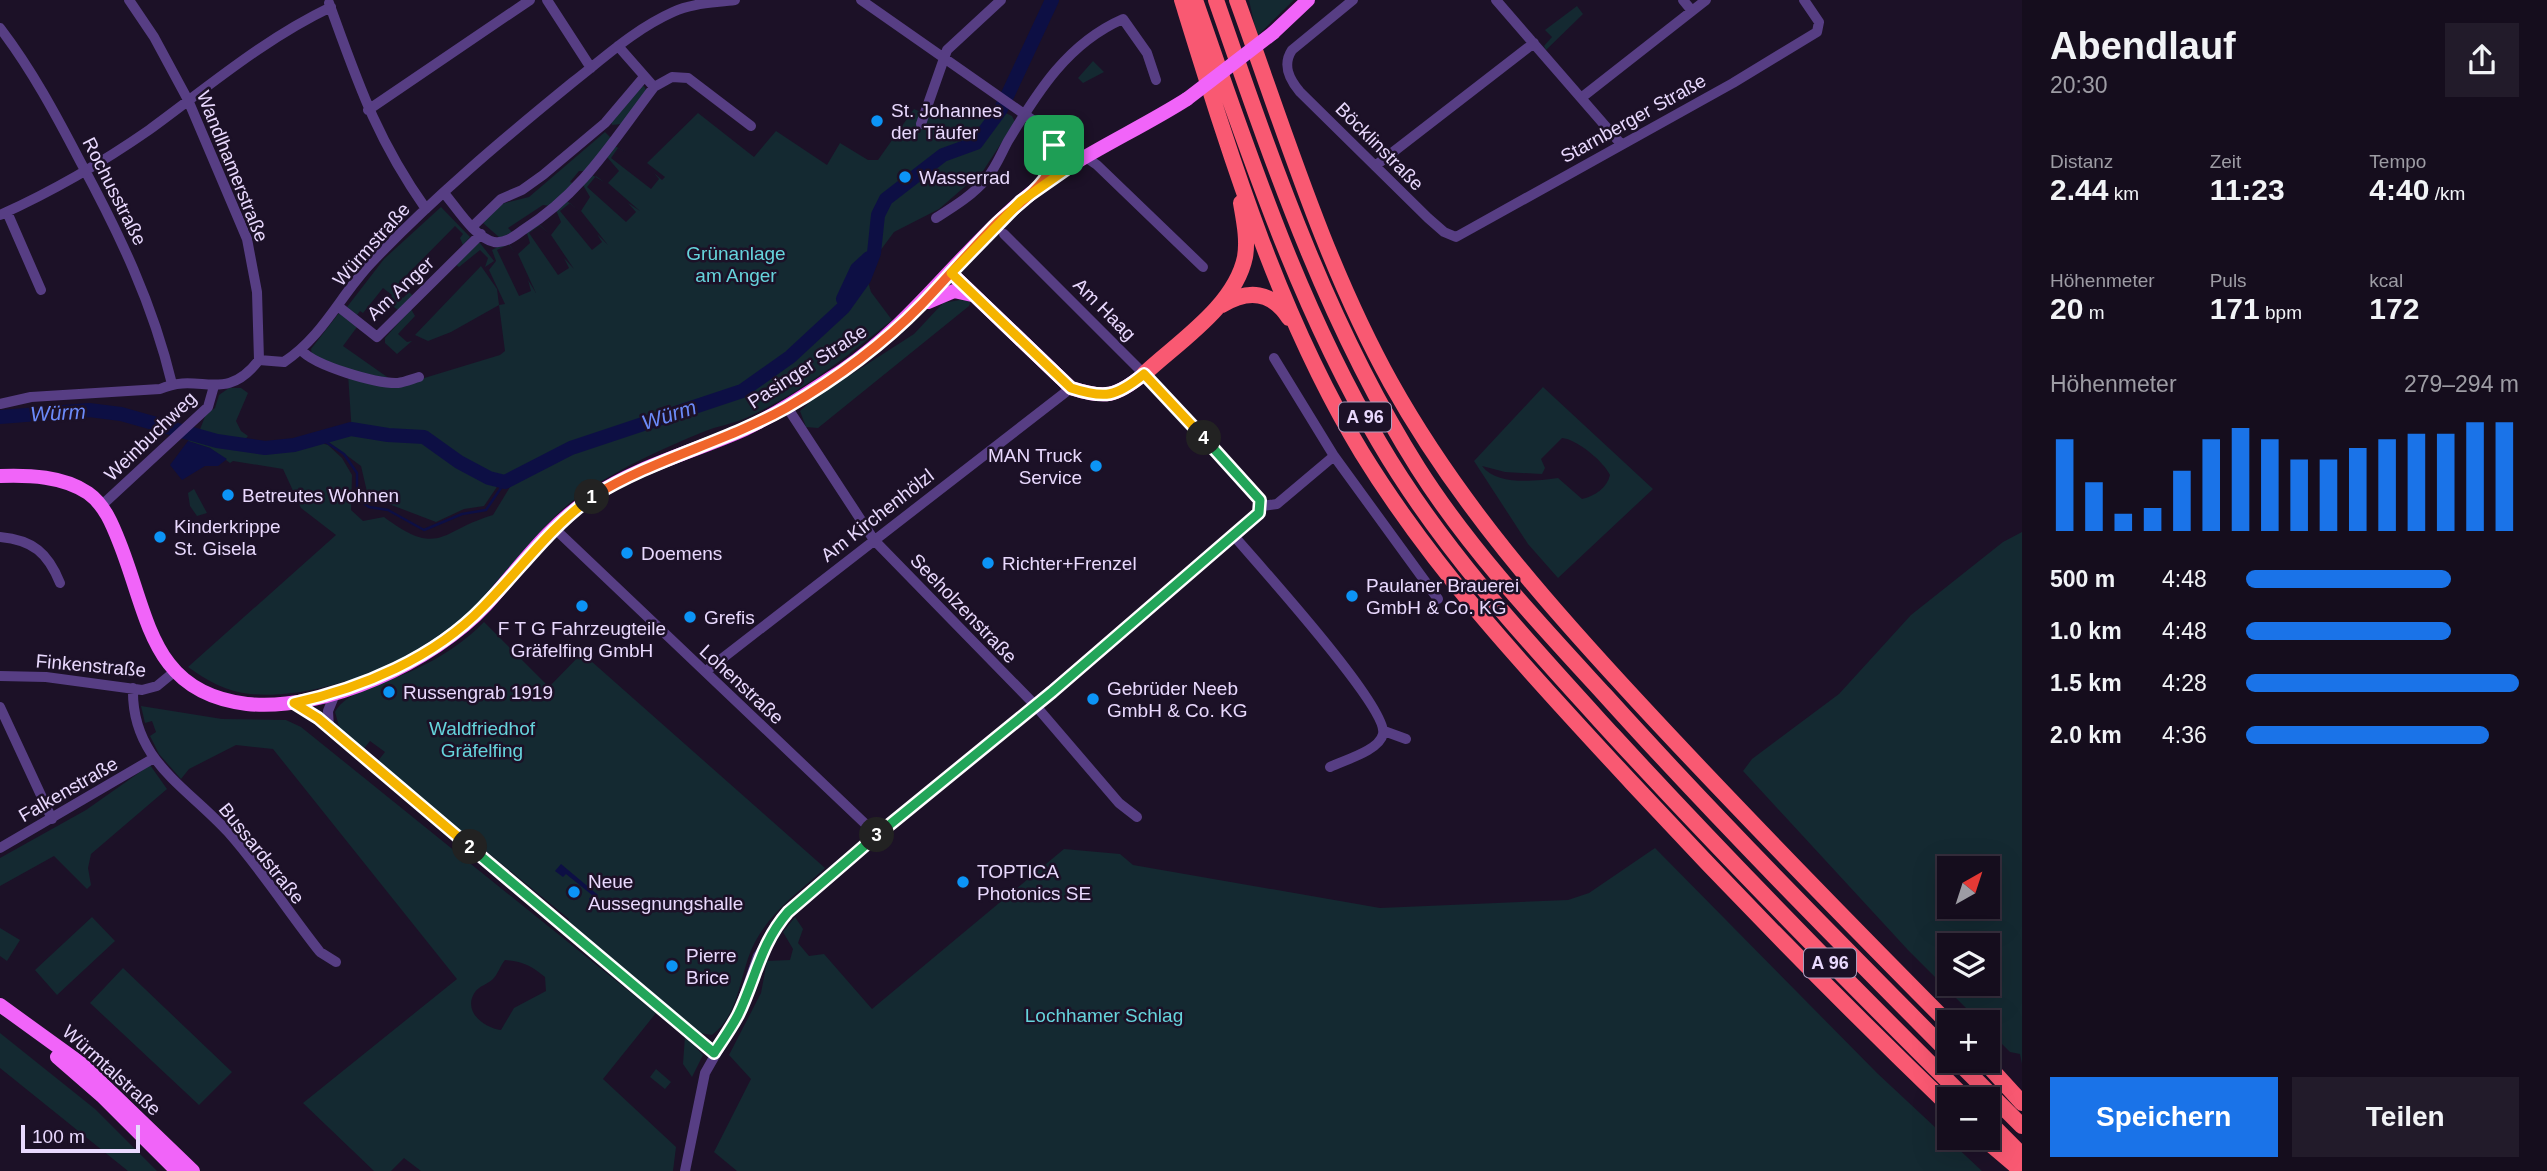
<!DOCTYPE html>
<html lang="de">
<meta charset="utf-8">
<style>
body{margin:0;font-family:Arial,sans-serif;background:#221b2a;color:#f1f3f6;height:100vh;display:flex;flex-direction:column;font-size:26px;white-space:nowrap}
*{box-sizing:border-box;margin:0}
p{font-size:23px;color:#9d9ca4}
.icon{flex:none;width:38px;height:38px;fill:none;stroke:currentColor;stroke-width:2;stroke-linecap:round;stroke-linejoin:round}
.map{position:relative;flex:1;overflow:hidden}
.details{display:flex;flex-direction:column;background:#150d1d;width:525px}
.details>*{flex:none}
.needle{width:46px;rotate:39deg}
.fabs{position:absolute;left:1937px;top:856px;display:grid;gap:14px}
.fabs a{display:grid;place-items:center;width:63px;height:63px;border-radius:0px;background:#150d1d;box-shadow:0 7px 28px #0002,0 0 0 2px #342d3b;font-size:35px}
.scale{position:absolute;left:21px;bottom:18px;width:119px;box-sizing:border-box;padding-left:7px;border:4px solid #e9d9fe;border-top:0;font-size:19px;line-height:24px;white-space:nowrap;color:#e9d9fe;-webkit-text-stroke:5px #1c1127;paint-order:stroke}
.pin{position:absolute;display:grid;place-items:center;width:60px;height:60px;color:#fff;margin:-30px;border-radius:14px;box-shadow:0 4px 10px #0006}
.km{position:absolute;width:35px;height:35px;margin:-18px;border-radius:50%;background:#222;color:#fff;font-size:19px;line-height:35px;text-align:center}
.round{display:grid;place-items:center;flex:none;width:74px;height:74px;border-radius:0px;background:#221b2a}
.head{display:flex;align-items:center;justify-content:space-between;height:119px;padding:0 28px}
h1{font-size:38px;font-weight:600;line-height:52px}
.stats{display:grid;grid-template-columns:repeat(3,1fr);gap:10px;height:119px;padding:7px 28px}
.stats div{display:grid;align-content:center}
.stats b{font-size:30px;font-weight:600}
.stats small{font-size:19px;font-weight:400}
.stats p{font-size:19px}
.chart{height:196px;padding:14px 28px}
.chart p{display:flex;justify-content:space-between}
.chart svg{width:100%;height:126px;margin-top:7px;stroke:#1a73e8;stroke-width:6}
.cta{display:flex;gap:14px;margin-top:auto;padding:14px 28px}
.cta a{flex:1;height:80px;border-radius:0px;background:#1a73e8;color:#fff;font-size:28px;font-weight:600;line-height:80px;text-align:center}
.cta a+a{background:#221b2a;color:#f1f3f6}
ul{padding:0 28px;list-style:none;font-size:23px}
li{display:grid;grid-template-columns:112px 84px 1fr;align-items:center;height:52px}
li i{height:18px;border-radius:9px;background:#1a73e8}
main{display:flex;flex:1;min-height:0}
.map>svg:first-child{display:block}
.green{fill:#142931;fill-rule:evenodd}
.water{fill:#0d0f44}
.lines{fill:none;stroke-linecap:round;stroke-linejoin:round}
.stream{stroke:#0d0f44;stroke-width:2.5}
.river{stroke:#0d0f44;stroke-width:14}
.minor{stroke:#573e84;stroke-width:10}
.major{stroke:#f164f9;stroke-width:14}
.highway{stroke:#f95972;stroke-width:16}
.major-bridge{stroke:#f164f9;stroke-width:14}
.split-1-casing{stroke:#fff;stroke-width:14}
.split-2-casing{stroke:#fff;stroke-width:14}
.split-3-casing{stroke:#fff;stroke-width:14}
.split-4-casing{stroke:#fff;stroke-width:14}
.split-5-casing{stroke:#fff;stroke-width:14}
.split-1{stroke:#f0652b;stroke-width:9}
.split-2{stroke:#f5b400;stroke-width:9}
.split-3{stroke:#22a559;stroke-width:9}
.split-4{stroke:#22a559;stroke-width:9}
.split-5{stroke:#f5b400;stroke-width:9}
.poi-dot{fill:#0c94f6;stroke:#1c1127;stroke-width:2.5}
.labels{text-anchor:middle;stroke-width:5;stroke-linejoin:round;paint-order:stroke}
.shield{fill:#1c1127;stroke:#ac9dbe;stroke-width:2}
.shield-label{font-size:18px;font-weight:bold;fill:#e9d9fe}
.poi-label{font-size:19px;fill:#e9d9fe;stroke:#1c1127;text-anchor:start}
.street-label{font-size:19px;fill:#e9d9fe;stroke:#1c1127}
.park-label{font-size:19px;fill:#66d4dc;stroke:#1c1127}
.water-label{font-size:21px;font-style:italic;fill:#6b8af9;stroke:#1c1127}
</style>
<main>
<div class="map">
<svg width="2022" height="1171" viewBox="0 0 2022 1171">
<rect width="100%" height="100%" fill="#1c1127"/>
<path class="green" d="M1249,0H1294L1257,36Z
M1577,6L1583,14L1546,50L1544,46L1552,37L1545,30Z
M1093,61L1104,72L1083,83L1078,78Z
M644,86L647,92L621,124L612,125L611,120L640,87Z
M989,105L1012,116L1015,122L983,171L939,209L894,232L880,251L868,282L871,292L892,320C848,356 800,393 748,417C733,424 717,426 703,432C664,448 624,466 589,489C540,520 510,574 468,614C419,661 318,701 250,694C227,692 206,680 188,667L336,535L301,508L283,469L233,461L230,463L210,448L188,441L192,436L271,453L296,451L317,442L328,445L342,458L352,475L351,510L363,521L384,517C440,559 441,530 493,515L513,482L552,464L549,454L505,475L484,506L464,509L436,522L368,496L361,466L326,440L352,434L348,374L312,355L311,349L339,313L357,327L343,346L390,379H421L500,355L505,351L499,305L451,332L428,341L415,335L481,266L497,289L499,305L505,304L489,270L496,261L492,250L507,242L515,253L509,244L497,250L519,296L531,291L528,280L536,293L518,254L530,243L526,230L537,223L548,233L540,225L529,233L558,275L569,268L564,258L574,269L551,235L561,222L556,210L567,201L578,210L570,203L560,211L592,250L602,242L597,234L608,245L581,211L590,197L583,185L592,175L604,182L596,176L587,187L626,222L636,212L628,203L640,211L608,183L619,171L607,157L615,146L627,153L618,148L611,158L651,189L659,179L654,173L662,180L665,177L647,163L698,113L754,157L776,131L827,165L840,143L868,160H878L914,109C938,120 966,117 989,105Z
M605,132L612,139L587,171H579L570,182L576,184L551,206L543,205L508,228L512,232L500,238L483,223L501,204L529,197Z
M441,207L470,237L463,245L460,238L463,234L455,226L394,288L403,298L409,292L413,296L398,310L387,302L392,295L383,288L363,313L360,311L357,315L347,307L384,259Z
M476,243H480L494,261L485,267L488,258L480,250L459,267L455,264Z
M960,300L971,301L969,306L818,428L806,427L800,411L813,399L914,334L943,303Z
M411,309L415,316L398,334L407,342L412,341L397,354L385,343V338Z
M1543,387L1653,489L1558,578L1528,544L1474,461ZM1562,438C1577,439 1604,462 1610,475C1607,488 1595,496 1582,499L1558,478C1535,481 1497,486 1482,466L1505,472L1542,474L1545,468L1541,459Z
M229,388H241L248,393L236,421L241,431L248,436L242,443L201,435L199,432L206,414L215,408L219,395Z
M194,489L207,513L197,516L190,506L188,493Z
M2022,532V1064L2020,1054L2010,1052L1988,1030V1022H1980L1908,950L1743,771L1752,759L1839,694L1911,615L2003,542ZM1988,868V906H1950V868ZM1988,945V984H1950V945Z
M484,622L549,687L582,653L825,868C798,893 773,909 755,942C739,972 741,1013 712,1035L700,1033L568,921L569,919L377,762L385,752L370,741L362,751L340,730L335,712C346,690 395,680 416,669C440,658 466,641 484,622Z
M141,706L222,719L286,720L301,727L656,1013L603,1079L676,1147L673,1171H421L404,1158L391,1171H374L303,1103L457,979L273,749L236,745L189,769L181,779L159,754L150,736L156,732L152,721L145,723ZM505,960C522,961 532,966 545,977L546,991L514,1008L501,1030C484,1028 462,1011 475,992C479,986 488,984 493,979C498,974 500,966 505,960Z
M150,765L167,789L91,854L88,868L91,885L87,889L54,856L0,886V858L86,810Z
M1655,848L1877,1073L1982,1171H737L714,1152L751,1079L729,1055L761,993L767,961L790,960L793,949L783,932L795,917L803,929L798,943L809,956L824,954L872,1009L1064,849L1120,854L1133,865L1380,908L1568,900L1589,893Z
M92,917L115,941L57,995L35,970Z
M0,928L20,940L7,961L0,956Z
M123,968L232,1072L199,1105L90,1003Z
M0,1033L95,1109L157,1171H128L0,1068Z
M685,1036L703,1055L692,1077L683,1064Z
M656,1069L671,1082L665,1089L650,1077Z"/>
<path class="water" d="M188,441L210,448L227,459L218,466H205L182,480L170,465Z
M561,864L598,895L592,902L589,899L592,895L566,874L563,877L555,871Z"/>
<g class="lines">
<path class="stream" d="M320,438L344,454L357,473V492L361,501L369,507L388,510L424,530L462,514L486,510L505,482"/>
<path class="river" d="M843,299L857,269L869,258
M0,417L89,410L121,414L217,441L265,448L294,445L351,429L388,435L424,437L459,462L489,478L505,482L571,448L742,391L790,357L844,307L864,279L874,253L878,215L886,199L943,155L976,143L1001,109L1052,0"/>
<path class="minor" d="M129,0L154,37L188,100L247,239L257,292L259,360
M547,0L591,68
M861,0L1097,165L1203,267
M1353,0L1292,50C1282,65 1289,79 1300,92L1428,218L1444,232L1456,237L1733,83L1817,32L1819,22L1804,0
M1496,0L1621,144
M1683,0L1692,11
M329,3C358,83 376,138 426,209
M0,28C32,70 56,115 80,161C119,233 153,304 172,384
M618,46L654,87L672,77L688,78L751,126
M1581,98L1706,0
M368,110L530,0
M921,124L947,50L1001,0
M1052,143L1071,166
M1375,166L1534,43
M444,193C457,208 474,237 494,242C505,244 515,236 523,230C583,192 612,142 654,87
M7,212L41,290
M0,215C51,192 103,162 149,130C208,87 264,39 331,7
M936,218C955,206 973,195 987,178C996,167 1001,154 1008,141C1038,91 1068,43 1123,19L1147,53L1156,80
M473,226L501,199L522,190L543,175L605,123L644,77
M1004,234L1144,374L1249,486L1262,506
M339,307L377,337L481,234
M301,350C315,366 377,384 398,383C405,382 412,379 419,377
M1274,358L1334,456L1438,599
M0,404L31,397L160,389C200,371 224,405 259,360L284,362C324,335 339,297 371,263C433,198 503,139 573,82C605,57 635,29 673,12C692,3 714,3 735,0
M787,407L874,540L1035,705L1119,803L1137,817
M101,506L208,407L214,386
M1262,506L1277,504L1334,456
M554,528L877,835
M1234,536C1257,563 1389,708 1383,734C1379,751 1344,760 1330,767
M0,537C33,540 48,553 60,583
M706,671L1071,388
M0,676L46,677L142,690L157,686L174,672
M133,688C131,760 186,786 228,832C261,869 289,913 320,952L336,962
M294,703L318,718L714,1053
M0,707L52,819
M329,728L328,711L335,694
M1384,731L1406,739
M0,848L154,758
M685,1171L705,1073L737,1017L758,956L788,912L1234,536L1259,513L1262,506"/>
<path class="major" d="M1273,33L1308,0
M1044,183L1054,158V145
M951,273L1071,388C1105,399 1116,397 1144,374
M928,302L954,291L972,295
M0,476C29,475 63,476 88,493C105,505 113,526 120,544C149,617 151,693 247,704C325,712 433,662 486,605C520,567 549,525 592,497C639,465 694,452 745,429C779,413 811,391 843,370C911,324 957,256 1019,203C1068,160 1132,134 1187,99
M0,1005L83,1065L193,1171
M57,1057L103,1097L177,1171"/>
<path class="highway" d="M1182,0C1230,155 1278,314 1362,453C1437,575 1535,678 1632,783C1735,894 1841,1002 1950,1107
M1195,0C1248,151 1297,303 1379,442C1442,550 1529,643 1613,735C1728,860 1846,980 1966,1099
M1216,0C1272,161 1326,322 1418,468C1470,550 1539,623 1605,695C1716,818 1833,936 1950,1054
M1237,0C1284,129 1324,262 1391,383C1458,503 1547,604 1640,704C1741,813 1845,919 1950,1025
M1222,305C1248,289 1272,291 1289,318
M1144,374C1178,342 1235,306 1245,257C1248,239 1244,221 1241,203
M1956,1060L2022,1126
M1983,1060L2022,1103
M1988,1121L2022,1155
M1983,1138L2022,1171"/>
<path class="major-bridge" d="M1187,99L1273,33"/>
</g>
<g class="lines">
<g class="split-1-casing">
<path id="split-1" d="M592,497C653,459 723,443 786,408C834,380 882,345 921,305C946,279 969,252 994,226C1017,202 1058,183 1054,145"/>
</g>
<g class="split-2-casing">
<path id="split-2" d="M470,847L318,718L294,703C362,688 434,658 483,607C520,570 549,528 592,497"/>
</g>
<g class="split-3-casing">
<path id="split-3" d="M470,847L714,1053C722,1041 731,1028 738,1015C756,978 760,944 788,912L877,835"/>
</g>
<g class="split-4-casing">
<path id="split-4" d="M877,835L1052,692L1259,513L1260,500L1204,438"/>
</g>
<g class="split-5-casing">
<path id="split-5" d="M1054,145L1071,166L1021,201L951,273L1071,388C1105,399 1116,397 1144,374L1204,438"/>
</g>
<use href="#split-1" class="split-1"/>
<use href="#split-2" class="split-2"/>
<use href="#split-3" class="split-3"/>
<use href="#split-4" class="split-4"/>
<use href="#split-5" class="split-5"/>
</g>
<g class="poi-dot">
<circle cx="877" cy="121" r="7"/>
<circle cx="905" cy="177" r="7"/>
<circle cx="1096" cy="466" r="7"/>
<circle cx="228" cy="495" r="7"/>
<circle cx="160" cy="537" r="7"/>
<circle cx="627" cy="553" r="7"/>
<circle cx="988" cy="563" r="7"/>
<circle cx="1352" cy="596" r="7"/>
<circle cx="582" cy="606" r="7"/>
<circle cx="690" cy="617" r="7"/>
<circle cx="389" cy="692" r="7"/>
<circle cx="1093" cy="699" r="7"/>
<circle cx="963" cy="882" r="7"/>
<circle cx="574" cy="892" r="7"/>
<circle cx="672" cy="966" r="7"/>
</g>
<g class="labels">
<g class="shield">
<rect x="1339" y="402.5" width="52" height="29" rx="5"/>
<rect x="1804" y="948.5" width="52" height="29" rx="5"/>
</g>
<g class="shield-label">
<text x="1365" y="423">A 96</text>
<text x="1830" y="969">A 96</text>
</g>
<g class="poi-label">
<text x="891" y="117">St. Johannes<tspan x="891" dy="22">der Täufer</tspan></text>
<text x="919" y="184">Wasserrad</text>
<text x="1082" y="462" text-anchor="end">MAN Truck<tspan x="1082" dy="22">Service</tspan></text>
<text x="242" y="502">Betreutes Wohnen</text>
<text x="174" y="533">Kinderkrippe<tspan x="174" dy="22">St. Gisela</tspan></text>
<text x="641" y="560">Doemens</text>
<text x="1002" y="570">Richter+Frenzel</text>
<text x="1366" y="592">Paulaner Brauerei<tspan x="1366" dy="22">GmbH &amp; Co. KG</tspan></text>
<text x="704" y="624">Grefis</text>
<text x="582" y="635" text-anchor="middle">F T G Fahrzeugteile<tspan x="582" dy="22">Gräfelfing GmbH</tspan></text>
<text x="1107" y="695">Gebrüder Neeb<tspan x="1107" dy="22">GmbH &amp; Co. KG</tspan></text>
<text x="403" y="699">Russengrab 1919</text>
<text x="977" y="878">TOPTICA<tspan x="977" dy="22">Photonics SE</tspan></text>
<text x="588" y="888">Neue<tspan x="588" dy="22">Aussegnungshalle</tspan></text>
<text x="686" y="962">Pierre<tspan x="686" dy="22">Brice</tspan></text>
</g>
<g class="street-label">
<text transform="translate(1633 118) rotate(-29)" y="7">Starnberger Straße</text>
<text transform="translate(1380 146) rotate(45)" y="7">Böcklinstraße</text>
<text transform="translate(233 166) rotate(68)" y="7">Wandlhamerstraße</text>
<text transform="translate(115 191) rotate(63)" y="7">Rochusstraße</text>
<text transform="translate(371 244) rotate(-48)" y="7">Würmstraße</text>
<text transform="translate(400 288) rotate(-43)" y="7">Am Anger</text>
<text transform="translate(1105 309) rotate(45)" y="7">Am Haag</text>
<text transform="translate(807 366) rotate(-33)" y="7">Pasinger Straße</text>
<text transform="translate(150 436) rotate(-44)" y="7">Weinbuchweg</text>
<text transform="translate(877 515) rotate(-38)" y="7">Am Kirchenhölzl</text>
<text transform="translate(964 608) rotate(46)" y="7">Seeholzenstraße</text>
<text transform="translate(91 665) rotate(5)" y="7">Finkenstraße</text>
<text transform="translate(742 684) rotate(43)" y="7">Lohenstraße</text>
<text transform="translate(68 789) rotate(-30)" y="7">Falkenstraße</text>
<text transform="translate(262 853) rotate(51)" y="7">Bussardstraße</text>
<text transform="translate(112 1070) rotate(42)" y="7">Würmtalstraße</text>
</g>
<g class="park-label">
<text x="736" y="260">Grünanlage<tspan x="736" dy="22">am Anger</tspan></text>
<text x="482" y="735">Waldfriedhof<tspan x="482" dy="22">Gräfelfing</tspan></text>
<text x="1104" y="1022">Lochhamer Schlag</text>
</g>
<g class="water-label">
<text transform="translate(58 413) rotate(-3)" y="7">Würm</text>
<text transform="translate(669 415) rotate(-18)" y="7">Würm</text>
</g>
</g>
</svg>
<div class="fabs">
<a><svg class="needle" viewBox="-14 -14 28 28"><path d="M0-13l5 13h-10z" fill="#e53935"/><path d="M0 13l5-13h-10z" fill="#9d9ca4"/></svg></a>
<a><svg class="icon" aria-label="layers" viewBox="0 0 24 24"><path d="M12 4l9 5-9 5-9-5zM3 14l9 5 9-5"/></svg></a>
<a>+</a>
<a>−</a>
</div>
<div class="scale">100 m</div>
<div class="pin" style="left:1054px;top:145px;background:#1e9e55"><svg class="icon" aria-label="arrive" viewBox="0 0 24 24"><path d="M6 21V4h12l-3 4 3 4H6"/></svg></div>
<b class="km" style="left:592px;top:497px">1</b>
<b class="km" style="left:470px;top:847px">2</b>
<b class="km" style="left:877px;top:835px">3</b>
<b class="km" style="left:1204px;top:438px">4</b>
</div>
<section class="details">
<div class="head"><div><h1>Abendlauf</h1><p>20:30</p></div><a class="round"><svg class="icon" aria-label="share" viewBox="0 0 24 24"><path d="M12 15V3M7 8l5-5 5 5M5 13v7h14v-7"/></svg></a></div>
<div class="stats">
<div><p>Distanz</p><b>2.44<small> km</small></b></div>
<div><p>Zeit</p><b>11:23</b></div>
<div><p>Tempo</p><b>4:40<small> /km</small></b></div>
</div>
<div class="stats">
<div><p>Höhenmeter</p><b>20<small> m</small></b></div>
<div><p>Puls</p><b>171<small> bpm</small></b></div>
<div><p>kcal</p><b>172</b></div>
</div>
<div class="chart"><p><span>Höhenmeter</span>279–294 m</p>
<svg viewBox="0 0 160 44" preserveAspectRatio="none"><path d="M5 44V12M15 44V27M25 44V38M35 44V36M45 44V23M55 44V12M65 44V8M75 44V12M85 44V19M95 44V19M105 44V15M115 44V12M125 44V10M135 44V10M145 44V6M155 44V6"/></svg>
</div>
<ul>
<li><b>500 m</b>4:48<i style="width:75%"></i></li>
<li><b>1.0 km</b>4:48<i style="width:75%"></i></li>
<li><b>1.5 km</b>4:28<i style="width:100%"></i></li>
<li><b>2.0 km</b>4:36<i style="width:89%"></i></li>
</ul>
<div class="cta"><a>Speichern</a><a>Teilen</a></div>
</section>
</main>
